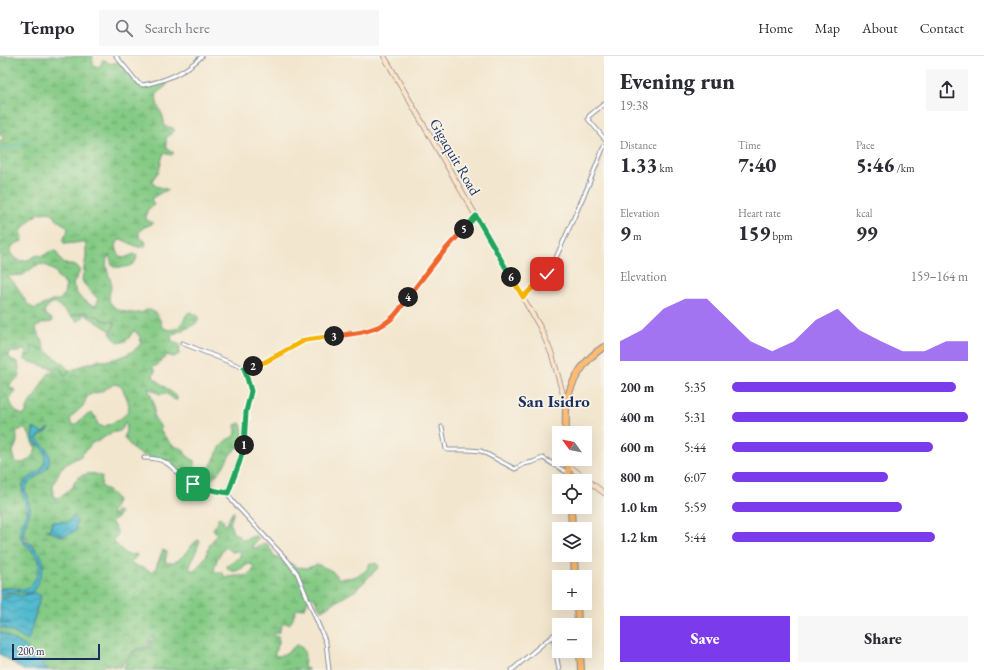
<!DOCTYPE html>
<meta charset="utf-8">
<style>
body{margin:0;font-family:"EB Garamond",serif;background:#f7f7f7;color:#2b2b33;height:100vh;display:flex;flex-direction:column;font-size:15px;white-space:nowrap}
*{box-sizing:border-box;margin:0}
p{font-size:13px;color:#7c7c81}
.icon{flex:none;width:22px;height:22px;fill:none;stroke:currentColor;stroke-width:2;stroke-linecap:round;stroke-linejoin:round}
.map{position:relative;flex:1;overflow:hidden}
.side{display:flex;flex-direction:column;background:#fff;width:380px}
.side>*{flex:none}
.needle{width:26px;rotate:303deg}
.buttons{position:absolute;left:552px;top:370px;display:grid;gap:8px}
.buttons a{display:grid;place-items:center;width:40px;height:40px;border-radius:0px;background:#fff;box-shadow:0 4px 16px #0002;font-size:20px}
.scale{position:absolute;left:12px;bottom:10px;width:88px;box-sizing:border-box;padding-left:4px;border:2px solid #1b2f5e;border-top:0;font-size:11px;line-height:14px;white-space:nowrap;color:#1b2f5e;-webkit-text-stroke:3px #f7f3e8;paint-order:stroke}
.pin{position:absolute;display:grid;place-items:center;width:34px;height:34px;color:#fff;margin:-17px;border-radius:8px;box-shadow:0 2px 6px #0006}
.km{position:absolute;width:20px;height:20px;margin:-10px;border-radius:50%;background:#222;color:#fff;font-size:11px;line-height:20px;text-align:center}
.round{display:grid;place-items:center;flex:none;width:42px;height:42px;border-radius:0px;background:#f7f7f7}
.overview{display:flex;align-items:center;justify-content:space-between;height:68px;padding:0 16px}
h1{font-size:22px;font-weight:800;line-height:30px}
.stats{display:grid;grid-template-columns:repeat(3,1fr);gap:6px;height:68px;padding:4px 16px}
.stats div{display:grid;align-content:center}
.stats b{font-size:20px;font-weight:800}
.stats small{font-size:11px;font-weight:400}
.stats p{font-size:11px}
.chart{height:112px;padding:8px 16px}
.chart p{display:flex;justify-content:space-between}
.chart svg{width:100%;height:72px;margin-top:4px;fill:#7c3aed;opacity:.7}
.action{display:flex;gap:8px;margin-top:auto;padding:8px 16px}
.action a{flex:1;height:46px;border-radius:0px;background:#7c3aed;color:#fff;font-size:16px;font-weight:800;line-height:46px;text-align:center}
.action a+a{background:#f7f7f7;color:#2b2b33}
ul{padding:0 16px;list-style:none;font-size:13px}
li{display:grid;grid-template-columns:64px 48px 1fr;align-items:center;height:30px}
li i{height:10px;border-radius:5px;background:#7c3aed}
header{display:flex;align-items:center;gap:24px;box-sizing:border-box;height:56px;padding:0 20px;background:#fff;border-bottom:1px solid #e1e1e2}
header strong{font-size:19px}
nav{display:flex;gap:22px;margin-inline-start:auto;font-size:14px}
.search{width:280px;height:36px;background:#f7f7f7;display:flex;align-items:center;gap:10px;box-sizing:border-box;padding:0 14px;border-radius:0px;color:#7c7c81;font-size:15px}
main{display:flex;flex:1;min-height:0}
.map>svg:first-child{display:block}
.grass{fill:#85cb85;stroke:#507d72}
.wetland{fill:url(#wetland-marsh);stroke:#507d72;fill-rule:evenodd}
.water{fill:url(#water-waves);stroke:#367496}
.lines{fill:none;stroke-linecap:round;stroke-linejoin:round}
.stream{stroke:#52bacf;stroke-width:1}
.street-casing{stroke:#878a96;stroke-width:5}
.secondary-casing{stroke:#878a96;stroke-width:6}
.highway-casing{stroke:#878a96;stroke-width:8}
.street{stroke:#fff;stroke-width:3}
.secondary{stroke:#ffe4c6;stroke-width:4.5}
.highway{stroke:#febb71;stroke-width:6}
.split-1-casing{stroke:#fff;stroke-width:8}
.split-2-casing{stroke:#fff;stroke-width:8}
.split-3-casing{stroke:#fff;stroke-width:8}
.split-4-casing{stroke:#fff;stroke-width:8}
.split-5-casing{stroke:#fff;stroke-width:8}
.split-6-casing{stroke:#fff;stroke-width:8}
.split-7-casing{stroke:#fff;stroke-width:8}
.split-1{stroke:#22a559;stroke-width:5}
.split-2{stroke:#22a559;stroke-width:5}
.split-3{stroke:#f5b400;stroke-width:5}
.split-4{stroke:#f0652b;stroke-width:5}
.split-5{stroke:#f0652b;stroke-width:5}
.split-6{stroke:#22a559;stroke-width:5}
.split-7{stroke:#f5b400;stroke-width:5}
.labels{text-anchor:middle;stroke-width:3.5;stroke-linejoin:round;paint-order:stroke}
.street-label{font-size:15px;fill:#1b2f5e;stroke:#f7f3e8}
.quarter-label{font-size:17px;font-weight:bold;fill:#1b2f5e;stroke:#f7f3e8}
</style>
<header>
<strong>Tempo</strong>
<div class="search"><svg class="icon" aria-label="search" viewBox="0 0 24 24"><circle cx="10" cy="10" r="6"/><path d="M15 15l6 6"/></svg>Search here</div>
<nav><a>Home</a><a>Map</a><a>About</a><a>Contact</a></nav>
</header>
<main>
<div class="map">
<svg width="604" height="614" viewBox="0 0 604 614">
<defs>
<pattern id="wetland-marsh" width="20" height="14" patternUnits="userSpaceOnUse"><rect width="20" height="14" fill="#85cb85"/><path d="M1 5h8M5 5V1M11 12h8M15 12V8" fill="none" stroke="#6ca570"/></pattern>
<pattern id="water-waves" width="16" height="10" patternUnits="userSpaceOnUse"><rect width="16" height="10" fill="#52bacf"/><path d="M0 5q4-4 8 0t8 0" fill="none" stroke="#4398ab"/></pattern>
</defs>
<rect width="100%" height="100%" fill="#f7f3e8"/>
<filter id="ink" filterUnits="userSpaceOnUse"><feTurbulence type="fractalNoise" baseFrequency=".025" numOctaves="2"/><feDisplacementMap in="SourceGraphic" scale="8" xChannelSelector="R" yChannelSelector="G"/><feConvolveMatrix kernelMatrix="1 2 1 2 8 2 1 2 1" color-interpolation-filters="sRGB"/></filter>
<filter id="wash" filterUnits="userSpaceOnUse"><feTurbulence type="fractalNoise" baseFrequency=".012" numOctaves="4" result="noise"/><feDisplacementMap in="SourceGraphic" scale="16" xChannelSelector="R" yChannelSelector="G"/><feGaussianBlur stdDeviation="0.9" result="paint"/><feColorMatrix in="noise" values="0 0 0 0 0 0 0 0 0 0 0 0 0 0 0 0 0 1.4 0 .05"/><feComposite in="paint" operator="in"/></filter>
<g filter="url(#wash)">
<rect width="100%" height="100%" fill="#f3e6ce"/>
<path class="grass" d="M85,256L90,259L98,260L103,264L114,266L115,269L111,275L84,258L78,266L71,260Z
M31,289L41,294L44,293L62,307L69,314L66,319L64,320L62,315L58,311L55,313L47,311L25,304L24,302L26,299L29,300L31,294Z"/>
<path class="wetland" d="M0,0H93C92,6 92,9 98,11L101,9L102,5L105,4L110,8L117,6L123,10L139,30C147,31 163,24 168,27L165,31L158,36C152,49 166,57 164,70L173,72L175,74L166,82V91L174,97L171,99L164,97C161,103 161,109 159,115C157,119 153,121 152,126L156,130L169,134L162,136L151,143L154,149L147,154L146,164L152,166V168C145,171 138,172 139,181L145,185L146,189L144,191H138L121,183C113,188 117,195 120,201L124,202L134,198L137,200C136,212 122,212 113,211L109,199C104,205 107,216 110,222C115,231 104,241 112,249C117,255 131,258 138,257C142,257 144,255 147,254C156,253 161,264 162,271L169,274C183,272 181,268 187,258L190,256L197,259L199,264C194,272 178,274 171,280L172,285L180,289L179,298L174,301L166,299L164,303L160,305L158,309L152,311L155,315L153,320L154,322L177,341V344H175L166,337L160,338L148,332L154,348V361L160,370L161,376L171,388L176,391L183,393L186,399L194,405L195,412L198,415C212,419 215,397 222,389C225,384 230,382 235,380L236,375L235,369L240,367C244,372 244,384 241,390C228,396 228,405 220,415C216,420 211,423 207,428V430L205,431L204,427L196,428L184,421L171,408L164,404L141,399L134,394L124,382L127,369L126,367H124L123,372L120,375L111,377L100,384L92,387L81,400L71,405L61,412L53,429V440L57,442L60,441L73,431C75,418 93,414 102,421L101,430C106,434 115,438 117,445L111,458L113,459L117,454L120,457L117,462L111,465L117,475V480L113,483V485L126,498L129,499L136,498L137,500L131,506L132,508C139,512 145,511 151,516L155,514L163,494L167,496L165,506C180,512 188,490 198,484L200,485L189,513L191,514L196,513L206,500L210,488L217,478L213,473L218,466V462L220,461L223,464L224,469L225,470L232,457L234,455L230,468L233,477L238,479L242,484C248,484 252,479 257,480L259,483L252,490L253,492H257L265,487L268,488L273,498L275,500L296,511L307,512L316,509H319L332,515L338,522C351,523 366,520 370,507L377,508L379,511L356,534L325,552L322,554L320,553L315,543L312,541L309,542L305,552L297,553C292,559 295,564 289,568L283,567L279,576L273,578L274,580L278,581C282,588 274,592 275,600C282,601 291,594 296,589C307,590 305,603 304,611L309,614H123L127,603L136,594H150L151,589L150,585L154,581L152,580L149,584V592L136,593L125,603L121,611L106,609L98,614H49L43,609L26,591L0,576V572H4V567L0,566L32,569C36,559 37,550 41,540L33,537L22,540L12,538L0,542V539L11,536H31L44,509L34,490L30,488L24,479L23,475L30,453L25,433C32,415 56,420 46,393C44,389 40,387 37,384L39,380L48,375L49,372L43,377L33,373C34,377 32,382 34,385C36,389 41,390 44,393C49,399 44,412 38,417C33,421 28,423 23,428L27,455L22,467L20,480L23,486L39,503C40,509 39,514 37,519C28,543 18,528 0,533V84H4L2,79H0ZM48,156L52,157L57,164L68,171L67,177L62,184L65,188L83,186L86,189V201L82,224L84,228L98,243L97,248L94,250C83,246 76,239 73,228C76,221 83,216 77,210L65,208L62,206L55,194L49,196L43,200L37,199L28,204L21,205L14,202L10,196L13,189L22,185L23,182L21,175C23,171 34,160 38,158C41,156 45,157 48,156ZM42,208L47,210L57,217V221L66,229L64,238L60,244H54L35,253C21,247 21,228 7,221L8,220L23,219L35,210ZM52,247H55L71,260L85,256L93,260H98L103,264L114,266L115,269L110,277C118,291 127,288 133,275H135L140,281L141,287C135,298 112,305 101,305L99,304L93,307H88L75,313L69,314L66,319L64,320L61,313L58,311C46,316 41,330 35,340C33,343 30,345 29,348C27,352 27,355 24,359C16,358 12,351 10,345L11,341L16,335L9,330L12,326L20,321L18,306L10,303L9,299L10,296H19L24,293L26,299L29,300L32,297L31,289L41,294L44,293C45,284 36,279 36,271L43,267L52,266V263L46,259L44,256L49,249ZM114,328C122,329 122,332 125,338C136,360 120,362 104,371L98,369L96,361L91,357L84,361L75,369H72L70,364L73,359L83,350L87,341L91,338L100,336ZM25,373C32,379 29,385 36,392C34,403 17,415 13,400C12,394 16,391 17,385C17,376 14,374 25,373ZM72,463L63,480L53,477L50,474L51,469C55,467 61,464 65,467L70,465ZM225,491L232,496L239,495L241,496L239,502L227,510L228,513C236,519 242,511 249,508L253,509C255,519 246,520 238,520C234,520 230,521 225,521L222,516H215L214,514L217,503Z"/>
<path class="water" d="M50,371L48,375L39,380L37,383C40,388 46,390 48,395C56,417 31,418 25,433C25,439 30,447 30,453C30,461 23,469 23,477C24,494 52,490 40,521C38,526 37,532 33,535C27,540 19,535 12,536C8,536 4,538 0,539V533C18,528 27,543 37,519C39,514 40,509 39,503C31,491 15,484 22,467C24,462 28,459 27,453C26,445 20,438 23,429C27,418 44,420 45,402C46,393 41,390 34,386L33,372L43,377L45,376Z
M74,461L78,466L76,467V475L63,480L46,474H50L52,466L55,465L57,466L63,465L65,467L70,465L71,462Z
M33,537L38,538L41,540C35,555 33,569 28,585L9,574L5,573V571L0,572V566L4,567L5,568V567H10L0,566V542L13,538L22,540Z
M0,576L26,591L43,609L49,614H23L0,598Z"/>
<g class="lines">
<path class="stream" d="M0,90L7,93L29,84"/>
</g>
</g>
<g filter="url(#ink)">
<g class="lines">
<g class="street-casing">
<path id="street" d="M116,0L138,27L143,29C166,25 185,17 202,0
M604,48L589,60L588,63L604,82
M523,241L538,228L551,213L588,130L604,90
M182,287L244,312L265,306L305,284L366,275L387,266L393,261L439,201L476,160
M244,312L251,335L246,356L243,394L229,432L228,438L233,446L287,504L297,517L326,587L329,614
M442,371L446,393L448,394H469L481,395L515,413L524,408L533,406L543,402L568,417
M144,402C152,402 162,403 168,408C175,413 179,420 186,425C198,432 214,435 228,437
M570,569L578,565
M553,579L559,614
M512,614L546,585L559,576"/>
</g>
<g class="secondary-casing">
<path id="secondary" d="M384,0L541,273L552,299L563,338L567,342
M568,409L604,437"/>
</g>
<g class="highway-casing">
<path id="highway" d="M566,377C566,367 565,356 567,346C570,326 586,301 604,291
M568,403L569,425
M571,451L572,473
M574,499L575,521
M577,547L578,569
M580,595L581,614"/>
</g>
<use href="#street" class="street"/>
<use href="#secondary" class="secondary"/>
<use href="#highway" class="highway"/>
</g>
</g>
<g class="lines" filter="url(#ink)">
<g class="split-1-casing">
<path id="split-1" d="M193,428L212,434L228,437L240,405L244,389"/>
</g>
<g class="split-2-casing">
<path id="split-2" d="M244,389L246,356L251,335L244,312L253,310"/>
</g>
<g class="split-3-casing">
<path id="split-3" d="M253,310L265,306L305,284L334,280"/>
</g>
<g class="split-4-casing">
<path id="split-4" d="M334,280C352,278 376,276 391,263C398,257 403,249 408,241"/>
</g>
<g class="split-5-casing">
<path id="split-5" d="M408,241L439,201L464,173"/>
</g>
<g class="split-6-casing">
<path id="split-6" d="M464,173L476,160L511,221"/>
</g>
<g class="split-7-casing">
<path id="split-7" d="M511,221L523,241L547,218"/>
</g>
<use href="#split-1" class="split-1"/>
<use href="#split-2" class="split-2"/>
<use href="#split-3" class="split-3"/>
<use href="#split-4" class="split-4"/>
<use href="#split-5" class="split-5"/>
<use href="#split-6" class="split-6"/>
<use href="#split-7" class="split-7"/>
</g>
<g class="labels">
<g class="street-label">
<text transform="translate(455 101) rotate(60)" y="5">Gigaquit Road</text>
</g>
<g class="quarter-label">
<text x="554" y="351">San Isidro</text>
</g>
</g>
</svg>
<div class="buttons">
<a><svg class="needle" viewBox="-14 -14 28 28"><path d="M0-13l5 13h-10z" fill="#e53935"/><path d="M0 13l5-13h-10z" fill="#7c7c81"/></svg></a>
<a><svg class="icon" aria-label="locate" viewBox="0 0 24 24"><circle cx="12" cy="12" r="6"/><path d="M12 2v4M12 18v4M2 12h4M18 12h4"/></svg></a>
<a><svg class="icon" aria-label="layers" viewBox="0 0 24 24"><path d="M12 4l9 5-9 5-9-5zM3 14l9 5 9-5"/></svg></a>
<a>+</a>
<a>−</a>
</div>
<div class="scale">200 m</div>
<div class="pin" style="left:193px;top:428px;background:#1e9e55"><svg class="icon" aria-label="arrive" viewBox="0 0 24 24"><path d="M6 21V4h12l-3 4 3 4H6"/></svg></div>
<div class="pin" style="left:547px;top:218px;background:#d93025"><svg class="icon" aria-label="check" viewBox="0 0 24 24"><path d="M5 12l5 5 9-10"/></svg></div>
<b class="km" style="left:244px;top:389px">1</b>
<b class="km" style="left:253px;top:310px">2</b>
<b class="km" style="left:334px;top:280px">3</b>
<b class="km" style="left:408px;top:241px">4</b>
<b class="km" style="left:464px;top:173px">5</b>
<b class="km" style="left:511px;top:221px">6</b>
</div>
<section class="side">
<div class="overview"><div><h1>Evening run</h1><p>19:38</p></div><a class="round"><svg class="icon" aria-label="share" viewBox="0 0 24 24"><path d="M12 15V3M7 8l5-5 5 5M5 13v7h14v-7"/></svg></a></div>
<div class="stats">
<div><p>Distance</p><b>1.33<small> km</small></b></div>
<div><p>Time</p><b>7:40</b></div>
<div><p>Pace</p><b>5:46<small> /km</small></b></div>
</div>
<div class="stats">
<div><p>Elevation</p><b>9<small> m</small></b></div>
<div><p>Heart rate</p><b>159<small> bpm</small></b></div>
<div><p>kcal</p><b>99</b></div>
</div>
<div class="chart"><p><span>Elevation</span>159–164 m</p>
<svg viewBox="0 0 160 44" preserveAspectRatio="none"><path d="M0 44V32L10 25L20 12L30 6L40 6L50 19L60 32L70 38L80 32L90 19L100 12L110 25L120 32L130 38L140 38L150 32L160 32V44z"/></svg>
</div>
<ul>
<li><b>200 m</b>5:35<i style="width:95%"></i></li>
<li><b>400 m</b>5:31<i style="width:100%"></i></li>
<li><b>600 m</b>5:44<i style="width:85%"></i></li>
<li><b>800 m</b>6:07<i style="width:66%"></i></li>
<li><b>1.0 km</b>5:59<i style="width:72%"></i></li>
<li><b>1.2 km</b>5:44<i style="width:86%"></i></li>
</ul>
<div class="action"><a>Save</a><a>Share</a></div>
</section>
</main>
